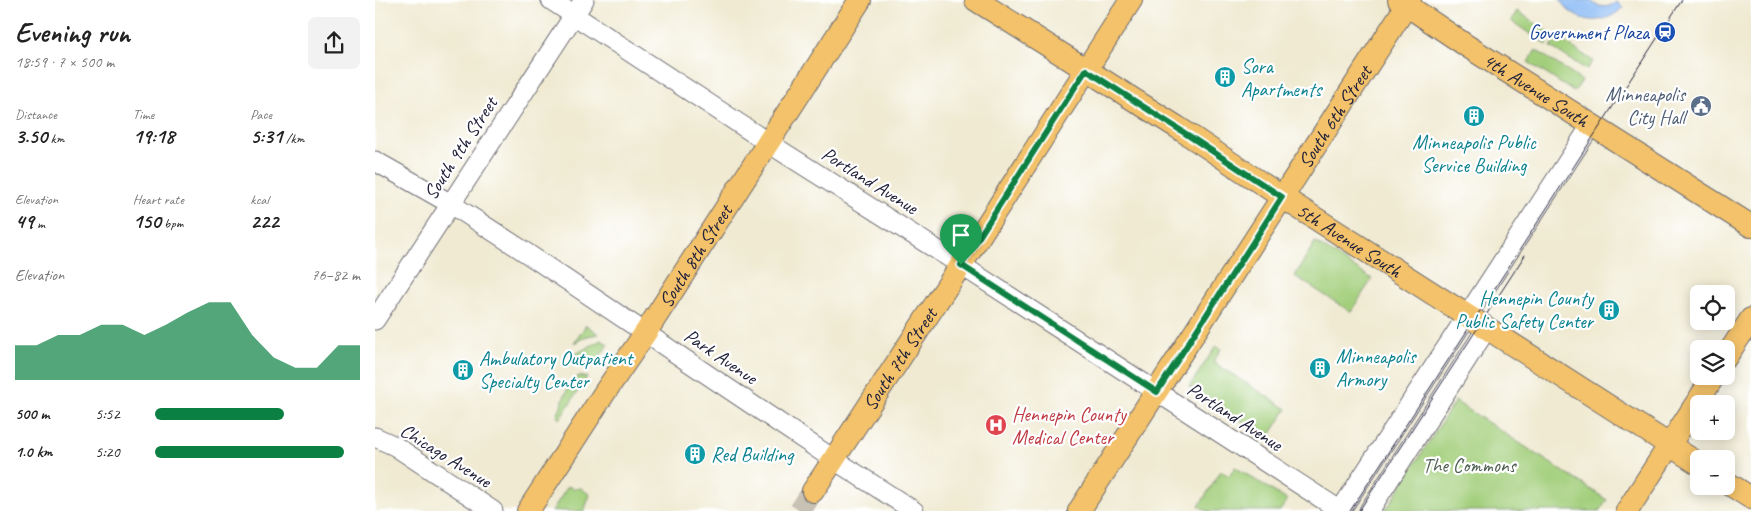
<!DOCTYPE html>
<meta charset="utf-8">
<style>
body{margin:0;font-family:Caveat,sans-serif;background:#f2f2f2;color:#222;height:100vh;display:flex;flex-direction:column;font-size:19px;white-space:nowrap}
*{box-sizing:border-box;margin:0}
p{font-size:16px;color:#767676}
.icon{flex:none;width:28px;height:28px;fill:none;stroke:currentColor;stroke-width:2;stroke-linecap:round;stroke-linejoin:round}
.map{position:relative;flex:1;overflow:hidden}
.side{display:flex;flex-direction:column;background:#fff;width:375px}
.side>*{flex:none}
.fabs{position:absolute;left:1315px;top:285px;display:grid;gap:10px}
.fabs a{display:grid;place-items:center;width:45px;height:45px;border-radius:8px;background:#fff;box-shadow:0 2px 12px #0003;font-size:25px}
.pin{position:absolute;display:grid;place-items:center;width:42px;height:42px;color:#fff;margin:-51px -21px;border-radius:50% 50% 50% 0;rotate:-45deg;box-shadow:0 0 5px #0007}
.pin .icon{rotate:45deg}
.round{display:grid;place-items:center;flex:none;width:52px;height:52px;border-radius:8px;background:#f2f2f2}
.summary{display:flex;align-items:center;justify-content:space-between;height:85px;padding:0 15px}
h1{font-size:28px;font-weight:800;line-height:38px}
.stats{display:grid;grid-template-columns:repeat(3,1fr);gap:8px;height:85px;padding:5px 15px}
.stats div{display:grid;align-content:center}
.stats b{font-size:21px;font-weight:800}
.stats small{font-size:14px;font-weight:400}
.stats p{font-size:14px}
.chart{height:140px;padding:10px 15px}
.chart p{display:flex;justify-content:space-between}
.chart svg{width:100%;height:90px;margin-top:5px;fill:#0b8043;opacity:.7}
ul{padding:0 15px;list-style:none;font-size:16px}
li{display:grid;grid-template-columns:80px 60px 1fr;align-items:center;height:38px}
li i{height:12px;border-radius:6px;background:#0b8043}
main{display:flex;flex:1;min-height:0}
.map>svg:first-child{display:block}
.green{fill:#a3cf7c;stroke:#62785c}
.water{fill:#89baf5;stroke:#566e98}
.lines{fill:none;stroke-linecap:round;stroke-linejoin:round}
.major-tunnel{stroke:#c7c2b4;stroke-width:22;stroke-dasharray:22 11;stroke-linecap:butt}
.minor-casing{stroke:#6a6870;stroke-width:21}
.major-casing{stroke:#6a6870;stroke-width:24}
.minor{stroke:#fff;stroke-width:19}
.major{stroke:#f3c26a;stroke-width:22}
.tram{stroke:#22223b;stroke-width:1}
.route-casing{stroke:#fff;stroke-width:10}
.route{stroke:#0b8043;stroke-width:6}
.labels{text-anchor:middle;stroke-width:4.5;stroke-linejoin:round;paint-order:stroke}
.transit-label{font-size:20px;fill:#164399;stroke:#fff;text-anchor:end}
.culture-label{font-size:20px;fill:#0d838f;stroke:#fff;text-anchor:start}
.street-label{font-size:20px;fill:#22223b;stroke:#fff}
.service-label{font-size:20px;fill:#4e5e75;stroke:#fff;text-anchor:end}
.health-label{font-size:20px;fill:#be3a42;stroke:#fff;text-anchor:start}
.park-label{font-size:20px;fill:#4f5f52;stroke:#fff}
</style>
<main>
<section class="side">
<div class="summary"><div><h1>Evening run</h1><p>18:59 · 7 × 500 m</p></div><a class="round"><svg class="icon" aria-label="share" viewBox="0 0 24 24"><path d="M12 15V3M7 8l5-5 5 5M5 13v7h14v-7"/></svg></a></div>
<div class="stats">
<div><p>Distance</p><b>3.50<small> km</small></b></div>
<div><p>Time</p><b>19:18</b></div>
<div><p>Pace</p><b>5:31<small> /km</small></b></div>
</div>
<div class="stats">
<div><p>Elevation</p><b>49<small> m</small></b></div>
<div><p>Heart rate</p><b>150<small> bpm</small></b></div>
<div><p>kcal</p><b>222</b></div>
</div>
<div class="chart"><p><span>Elevation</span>76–82 m</p>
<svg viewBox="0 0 160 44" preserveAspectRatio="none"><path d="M0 44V27L10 27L20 22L30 22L40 17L50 17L60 22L70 17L80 11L90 6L100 6L110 22L120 33L130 38L140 38L150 27L160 27V44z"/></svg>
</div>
<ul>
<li><b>500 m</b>5:52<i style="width:63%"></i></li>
<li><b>1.0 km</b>5:20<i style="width:92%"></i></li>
</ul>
</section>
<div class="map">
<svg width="1376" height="511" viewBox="0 0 1376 511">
<rect width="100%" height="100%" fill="#fff"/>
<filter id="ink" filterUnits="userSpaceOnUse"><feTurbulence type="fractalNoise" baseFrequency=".02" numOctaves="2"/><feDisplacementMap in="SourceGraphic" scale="10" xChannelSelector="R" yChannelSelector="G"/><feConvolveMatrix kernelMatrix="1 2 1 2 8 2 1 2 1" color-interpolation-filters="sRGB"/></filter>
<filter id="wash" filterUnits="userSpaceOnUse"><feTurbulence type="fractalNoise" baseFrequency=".0096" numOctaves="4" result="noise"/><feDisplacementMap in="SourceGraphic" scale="20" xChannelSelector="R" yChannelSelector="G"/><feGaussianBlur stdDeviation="1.12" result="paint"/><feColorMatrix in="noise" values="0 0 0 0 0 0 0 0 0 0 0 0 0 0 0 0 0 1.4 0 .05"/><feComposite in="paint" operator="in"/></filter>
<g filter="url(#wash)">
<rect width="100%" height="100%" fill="#f0ead2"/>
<path class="green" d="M1142,11L1178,35L1172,45L1136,21Z
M1182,37L1218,61L1212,70L1176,47Z
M1161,50L1207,81L1199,92L1153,62Z
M940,242L997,279L976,312L920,276Z
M211,325L224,334L212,336L199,343Z
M226,340L233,344L220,364L214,360H197L195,357Z
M841,346L846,349L838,362L912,409L893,438L814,387Z
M204,376L212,377L185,419L182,417C187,404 191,384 204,376Z
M1080,401L1232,500L1225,511H1010Z
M860,467L912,500L905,511H832L824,506L846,471L854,476Z
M193,486L199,489L206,488L215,495L209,511H177Z"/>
<path class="water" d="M1185,0H1215C1223,8 1233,9 1241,2L1248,7C1230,27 1199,24 1185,0Z"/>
</g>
<g filter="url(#ink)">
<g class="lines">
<path class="major-tunnel" d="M425,511L438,491"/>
<g class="minor-casing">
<path id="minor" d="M176,0L392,142L586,265L966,511
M0,161L76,204L141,246L458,459L539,511
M0,320L209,0
M0,437L20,446L118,511
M965,511L1217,124
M994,511L1112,328"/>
</g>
<g class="major-casing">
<g id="major">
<path id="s1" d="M601,0L802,127L907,197L1324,464"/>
<path id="s2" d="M1024,0L1092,46L1376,226"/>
<path d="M1351,357L1376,319"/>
<path d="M1351,482L1376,498"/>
<path id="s3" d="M438,491L586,265L756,0"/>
<path id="s4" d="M153,511L230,392L271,332L485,0"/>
<path id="s5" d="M704,511L1035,0"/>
<path d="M1252,511L1339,376"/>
</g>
</g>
<use href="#minor" class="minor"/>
<use href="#major" class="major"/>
<path class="tram" d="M975,511L1307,0
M984,511L1150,255"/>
</g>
</g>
<g class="lines" filter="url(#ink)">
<g class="route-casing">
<path id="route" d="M711,70L802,128L907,197L782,392L586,265Z"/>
</g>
<use href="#route" class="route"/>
</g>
<defs>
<g id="station-disc" transform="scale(1.125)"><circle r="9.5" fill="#1a4fb4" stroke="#fff"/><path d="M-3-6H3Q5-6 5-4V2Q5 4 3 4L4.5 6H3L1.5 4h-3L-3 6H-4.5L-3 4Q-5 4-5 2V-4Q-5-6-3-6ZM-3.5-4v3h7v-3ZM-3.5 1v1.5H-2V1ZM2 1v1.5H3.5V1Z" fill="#fff"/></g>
<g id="building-disc" transform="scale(1.125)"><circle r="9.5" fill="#0f9aa8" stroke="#fff"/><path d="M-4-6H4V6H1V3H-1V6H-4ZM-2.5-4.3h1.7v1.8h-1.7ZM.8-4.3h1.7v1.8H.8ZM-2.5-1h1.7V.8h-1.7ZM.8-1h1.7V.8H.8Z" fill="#fff"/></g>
<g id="civic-disc" transform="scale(1.125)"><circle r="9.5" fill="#5c6f8a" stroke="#fff"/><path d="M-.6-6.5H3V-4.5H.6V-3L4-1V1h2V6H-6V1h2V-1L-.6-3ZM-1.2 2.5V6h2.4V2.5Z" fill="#fff"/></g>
<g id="hospital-disc" transform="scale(1.125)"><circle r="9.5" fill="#e0444e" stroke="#fff"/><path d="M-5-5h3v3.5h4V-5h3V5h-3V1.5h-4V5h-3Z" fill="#fff"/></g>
</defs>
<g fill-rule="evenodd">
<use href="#station-disc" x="1290" y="32"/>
<use href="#building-disc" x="850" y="77"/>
<use href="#civic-disc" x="1326" y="106"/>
<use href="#building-disc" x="1099" y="116"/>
<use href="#building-disc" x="1234" y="310"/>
<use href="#building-disc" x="945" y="368"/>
<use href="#building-disc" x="88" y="370"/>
<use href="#hospital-disc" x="621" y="425"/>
<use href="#building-disc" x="320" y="454"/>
</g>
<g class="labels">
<g class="transit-label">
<text x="1274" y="39">Government Plaza</text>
</g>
<g class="culture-label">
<text x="866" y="73">Sora<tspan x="866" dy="23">Apartments</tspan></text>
<text x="1099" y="149" text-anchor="middle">Minneapolis Public<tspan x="1099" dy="23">Service Building</tspan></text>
<text x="1218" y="305" text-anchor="end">Hennepin County<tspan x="1218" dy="23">Public Safety Center</tspan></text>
<text x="961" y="363">Minneapolis<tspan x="961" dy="23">Armory</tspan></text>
<text x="104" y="365">Ambulatory Outpatient<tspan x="104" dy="23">Specialty Center</tspan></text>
<text x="336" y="461">Red Building</text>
</g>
<g class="street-label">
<text dy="7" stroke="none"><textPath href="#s2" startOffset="164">4th Avenue South</textPath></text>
<text dy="7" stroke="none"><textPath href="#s5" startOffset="470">South 6th Street</textPath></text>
<text transform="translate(85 148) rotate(-57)" y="7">South 9th Street</text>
<text transform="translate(495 180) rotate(32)" y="7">Portland Avenue</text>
<text dy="7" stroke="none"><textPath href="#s1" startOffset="444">5th Avenue South</textPath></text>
<text dy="7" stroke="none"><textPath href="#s4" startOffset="305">South 8th Street</textPath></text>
<text transform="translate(346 356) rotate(34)" y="7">Park Avenue</text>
<text dy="7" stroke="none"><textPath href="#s3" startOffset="158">South 7th Street</textPath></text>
<text transform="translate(860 416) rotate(33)" y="7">Portland Avenue</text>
<text transform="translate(71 455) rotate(32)" y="7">Chicago Avenue</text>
</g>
<g class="service-label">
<text x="1310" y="101">Minneapolis<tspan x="1310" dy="23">City Hall</tspan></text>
</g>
<g class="health-label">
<text x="637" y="421">Hennepin County<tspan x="637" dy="23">Medical Center</tspan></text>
</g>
<g class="park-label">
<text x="1094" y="472">The Commons</text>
</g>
</g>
</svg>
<div class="fabs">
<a><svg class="icon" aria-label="locate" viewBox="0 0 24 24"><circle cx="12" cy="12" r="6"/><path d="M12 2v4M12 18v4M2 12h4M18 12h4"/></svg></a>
<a><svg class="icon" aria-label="layers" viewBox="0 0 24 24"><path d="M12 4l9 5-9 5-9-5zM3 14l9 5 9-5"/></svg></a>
<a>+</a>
<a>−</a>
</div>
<div class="pin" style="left:586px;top:265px;background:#1e9e55"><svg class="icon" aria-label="arrive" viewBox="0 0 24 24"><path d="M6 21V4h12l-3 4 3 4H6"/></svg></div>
</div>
</main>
